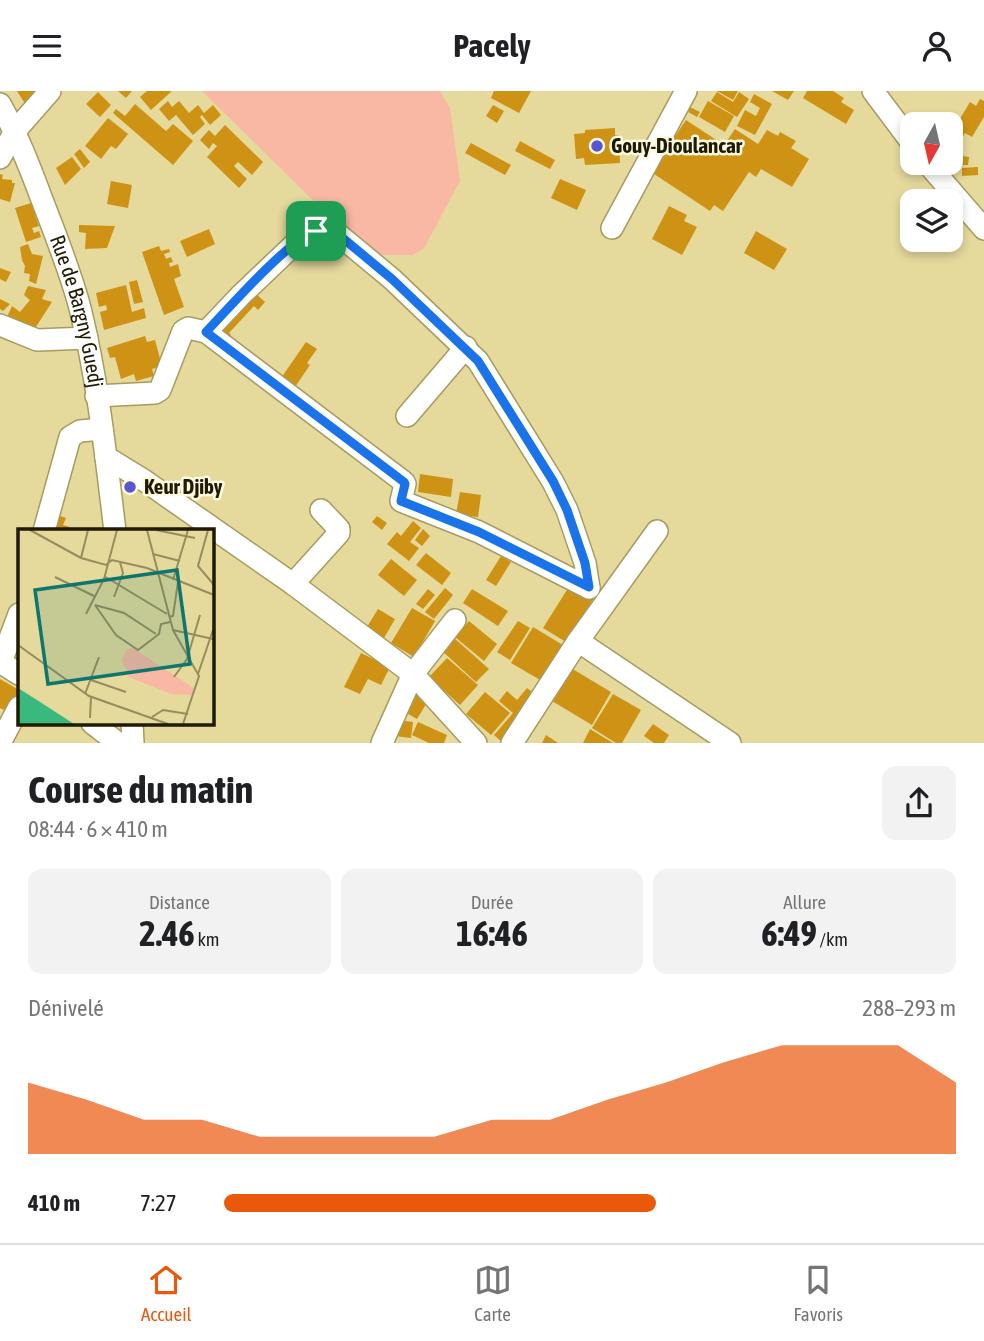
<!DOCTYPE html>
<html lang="fr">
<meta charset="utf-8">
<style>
body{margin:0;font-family:"Asap Condensed",sans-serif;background:#f2f2f2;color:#202124;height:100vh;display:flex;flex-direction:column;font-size:26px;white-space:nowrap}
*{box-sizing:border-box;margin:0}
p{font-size:23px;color:#757577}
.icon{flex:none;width:38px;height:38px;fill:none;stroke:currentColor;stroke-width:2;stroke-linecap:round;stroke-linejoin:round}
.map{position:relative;height:652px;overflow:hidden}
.sheet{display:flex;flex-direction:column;background:#fff;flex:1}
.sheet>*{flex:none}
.needle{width:46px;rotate:188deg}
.buttons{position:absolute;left:900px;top:21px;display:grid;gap:14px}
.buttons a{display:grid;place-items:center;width:63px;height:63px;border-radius:14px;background:#fff;box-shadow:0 4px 10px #0003;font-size:35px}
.pin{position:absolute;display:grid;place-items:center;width:60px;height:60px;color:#fff;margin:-30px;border-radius:14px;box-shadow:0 4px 10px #0006}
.round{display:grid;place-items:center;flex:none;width:74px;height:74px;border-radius:14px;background:#f2f2f2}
.head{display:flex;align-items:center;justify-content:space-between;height:119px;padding:0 28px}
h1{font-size:38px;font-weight:700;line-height:52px}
.stats{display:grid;grid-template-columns:repeat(3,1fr);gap:10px;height:119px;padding:7px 28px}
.stats div{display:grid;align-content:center;border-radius:14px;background:#f2f2f2;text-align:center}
.stats b{font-size:35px;font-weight:700}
.stats small{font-size:19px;font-weight:400}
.stats p{font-size:19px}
.chart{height:196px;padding:14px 28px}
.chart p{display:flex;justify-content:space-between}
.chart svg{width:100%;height:126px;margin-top:7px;fill:#ea580c;opacity:.7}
ul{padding:0 28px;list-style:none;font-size:23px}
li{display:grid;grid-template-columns:112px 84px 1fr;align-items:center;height:52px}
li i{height:18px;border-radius:9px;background:#ea580c}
header{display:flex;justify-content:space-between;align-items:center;height:91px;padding:0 28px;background:#fff;font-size:32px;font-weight:700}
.tabs{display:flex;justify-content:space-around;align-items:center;height:98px;border-top:2px solid #e0e0e0;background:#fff;font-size:19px;color:#757577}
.tabs a{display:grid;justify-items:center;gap:4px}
.tabs .current{color:#ea580c}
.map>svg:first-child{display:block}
.green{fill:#f9b8a3}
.building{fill:#ce9315}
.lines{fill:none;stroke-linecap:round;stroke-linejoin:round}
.minor-casing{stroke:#a79b5f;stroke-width:24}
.minor{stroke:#fff;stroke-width:21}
.route-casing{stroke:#fff;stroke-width:14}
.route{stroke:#1a73e8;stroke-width:9}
.poi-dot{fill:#5957cf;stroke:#fefae1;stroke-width:2.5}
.labels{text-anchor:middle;stroke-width:5;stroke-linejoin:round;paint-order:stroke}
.poi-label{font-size:21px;font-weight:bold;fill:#1f1a02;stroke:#fefae1;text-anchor:start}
.street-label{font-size:21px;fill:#1f1a02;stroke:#fefae1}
.inset-road{fill:none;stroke:#968d5e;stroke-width:2}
.view{fill:#0f766e;fill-opacity:0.15;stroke:#0f766e;stroke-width:3.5}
.inset-edge{fill:none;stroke:#1f1a02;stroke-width:3.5}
</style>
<header><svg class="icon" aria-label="menu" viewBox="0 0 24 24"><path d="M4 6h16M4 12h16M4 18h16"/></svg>Pacely<svg class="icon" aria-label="person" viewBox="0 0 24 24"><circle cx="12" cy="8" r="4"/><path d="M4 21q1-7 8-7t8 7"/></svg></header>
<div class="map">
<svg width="984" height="652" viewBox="0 0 984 652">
<rect width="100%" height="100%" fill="#e5d99c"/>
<path class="green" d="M202,0H440L450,17L460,90L424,157L413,164H373L326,122Z"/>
<path class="building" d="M17,0H47L27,16Z
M118,0H132L126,7Z
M147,0H172L151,19L140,6Z
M494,0H531L519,22L491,7Z
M717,0H738L733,9Z
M772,0H794L788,9Z
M807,0H833L844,7L841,11L854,19L846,33L803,7Z
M98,1L111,14L100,26L86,13Z
M717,1L733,11L739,1L749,8L737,26L711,10Z
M754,3L772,13L755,44L737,35L745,19L756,25L760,17L750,11Z
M980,8L984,10V26L972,46L965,42L962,47L955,43L958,38L955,36L970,11L976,15Z
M168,10L172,16L179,10L189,22L198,14L204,22L213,14L221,24L210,34L202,24L200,26L205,33L193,44L176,24L169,30L159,18Z
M708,10L734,25L725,41L699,26Z
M135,13L166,40L173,33L193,50L173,74L113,22L116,18L125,25Z
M493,14L504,20L497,32L486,25Z
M690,16L700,21L697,26L688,21Z
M108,27L128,43L116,58L111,55L101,68L85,55Z
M686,29L724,54L735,38L758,53L767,39L778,45L780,41L796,50L791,57L809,68L792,96L761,78L756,86L749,81L723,120L714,114L710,120L651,81Z
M225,34L263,71L252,84L238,71L234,75L247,88L239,97L207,66L217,55L213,52L209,58L200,49L209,39L215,45Z
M615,37V44H619L620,72L585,74L584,67L576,68L574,43L585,42V39Z
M520,50L555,69L550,78L515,60Z
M471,52L511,74L505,84L465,62Z
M950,55L963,57L962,65L969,66L968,74H953Z
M80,58L90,71L84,77L74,63Z
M72,66L81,78L65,94L56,77Z
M978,76V84L962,85V77Z
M0,83L3,84L2,88L12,89V92H15L10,111L0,108Z
M560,88L586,99L577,119L551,107Z
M111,90L132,94L128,117L107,113Z
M31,112L39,135L32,137L34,142L39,140L41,146L26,151L15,117Z
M669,115L687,124L684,130L697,136L682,164L652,148Z
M79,134L115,135L107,157L85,158L86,142L79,141Z
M209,138L215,153L187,166L180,150Z
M756,140L787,158L774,179L744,162Z
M28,153L32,163L43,165L36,193L29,190L30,183L24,182L25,175L22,169L20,156Z
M159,155L161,160L169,158L170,161L164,163L166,168L171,166L173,171L169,172L170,176L178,173L181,185L174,188L184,216L164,224L142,161Z
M0,177L11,181L6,191L0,188Z
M137,189L143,211L134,213L129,191Z
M126,194L132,221L144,217L146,227L104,239L100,221L107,219L106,214L99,216L96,202Z
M28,195L46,199L42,208L52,211L32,242L7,226L12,215L20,221L30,209L24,204Z
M253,200L265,211L258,219L254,215L229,242L231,244L224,252L214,242Z
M0,208L10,213L3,220L0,218Z
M145,245L147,251L155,249L162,275L152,278L154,285L136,290L134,283L121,288L115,266L110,267L107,257Z
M306,251L317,258L307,272L310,274L293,299L279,290Z
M420,383L453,388L451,406L418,401Z
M460,401L481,404L478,426L456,423Z
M52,422L66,427L63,434L70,436L69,440H46Z
M377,425L387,432L382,439L372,431Z
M413,430L421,437L410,451L419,457L409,470L387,453L397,441L401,445Z
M423,438L430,445L422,455L415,449Z
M426,462L451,482L442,494L416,474Z
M501,465L511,471L496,495L486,489Z
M391,468L417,489L404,505L378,484Z
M570,494L593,508L566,551L543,537Z
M445,497L453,504L434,528L425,521Z
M428,498L435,504L423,518L416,513Z
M472,498L508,520L498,535L463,512Z
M412,517L435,530L414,566L391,552Z
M378,518L395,528L384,547L367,536Z
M469,530L497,553L484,570L455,546Z
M518,530L530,537L510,569L497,561Z
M533,536L563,554L542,590L511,572Z
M453,546L489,578L476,591L441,559Z
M361,562L390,576L381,594L368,588L360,603L344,596Z
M447,567L478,594L460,614L429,586Z
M571,577L611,601L592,634L552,610Z
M0,588L19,599V606L13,616L8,613L4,619L0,617Z
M527,597L538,606L503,652L494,644L513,622L499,610L507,600L517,609Z
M485,601L510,622L491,644L466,623Z
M416,602L428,610L417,628L405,621Z
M613,603L641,619L622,652H616L592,637Z
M397,629L413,631L411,647L395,645Z
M418,631L447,644L444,652H429L412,644Z
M653,633L669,644L664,652H654L644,645Z
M590,638L613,652H583Z
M546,644L558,652H542Z"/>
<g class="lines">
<g class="minor-casing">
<g id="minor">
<path d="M873,0L912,52"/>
<path id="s1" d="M0,13C17,43 29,74 41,106C55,143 70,179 80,217C98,290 106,366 115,440"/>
<path d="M0,67L15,40L50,0"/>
<path d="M927,72L984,138"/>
<path d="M612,137L686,0"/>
<path d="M0,234L37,249L87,247"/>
<path d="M206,241L241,204L301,147L316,140L339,144L392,188L478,270L553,391L567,419L585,472L589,497"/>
<path d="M96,305L155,302L160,299L183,240L188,237L206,241L404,391L405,393L401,410L479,441L589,497"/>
<path d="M407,325L466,256"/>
<path d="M106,366L145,390L293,493L413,583L476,652"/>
<path d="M44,440L70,346L80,340L102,338"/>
<path d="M293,493L339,442V438L321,419"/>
<path d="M578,550L730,652"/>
<path d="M0,571L19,583"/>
<path d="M1,571L19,523"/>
<path d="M92,632L118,652"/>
<path d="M132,632L133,652"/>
<path d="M0,652L19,616"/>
<path d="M382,652L413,583L455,529"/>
<path d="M512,652L578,550L657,440"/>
</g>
</g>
<use href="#minor" class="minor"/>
</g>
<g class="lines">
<g class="route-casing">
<path id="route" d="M316,140L339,144L392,188L478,270L553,390L567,419L585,472L589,496L479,441L401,410L405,393L404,391L206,241C229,217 287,150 316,140Z"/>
</g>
<use href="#route" class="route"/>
</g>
<g class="poi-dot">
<circle cx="597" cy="55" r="7"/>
<circle cx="130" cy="396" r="7"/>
</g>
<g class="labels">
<g class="poi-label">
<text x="611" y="62">Gouy-Dioulancar</text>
<text x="144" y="403">Keur Djiby</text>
</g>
<g class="street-label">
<text dy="7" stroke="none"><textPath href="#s1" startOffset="222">Rue de Bargny Guedj</textPath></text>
</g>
</g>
<g transform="translate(18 438)">
<rect width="196" height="196" fill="#e5d99c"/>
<path d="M115,119L177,160L173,166L153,165L111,148L104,131L108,121Z" fill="#f9b8a3"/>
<path d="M0,159L19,171L56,195H0Z" fill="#39b97e"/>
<path class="inset-road" d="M12,1L63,29L88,36L94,31L129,39L196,66M129,1L155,101L181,147L165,195M138,1L177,9M190,1L180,37L196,56M135,25L162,32M63,29L70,1M86,47L149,85M37,48L78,68M155,51L170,1M96,68L105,44L102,33M77,76L98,106L120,121L141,105L143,95L152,93M77,76L106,84L138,105M68,85L86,50L99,1M151,88L155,87L160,53M155,101L195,110M0,116L71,167L150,195M180,145L196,98M156,148L169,130L182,86M73,151L108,163M67,165L81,128M134,188L145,181L170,185M72,189L73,168"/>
<path class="view" d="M159,41L172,135L30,155L17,61Z"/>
<rect width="196" height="196" class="inset-edge"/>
</g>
</svg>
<div class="buttons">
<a><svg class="needle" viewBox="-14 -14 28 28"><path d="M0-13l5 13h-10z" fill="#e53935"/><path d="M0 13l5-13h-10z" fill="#757577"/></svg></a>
<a><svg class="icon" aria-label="layers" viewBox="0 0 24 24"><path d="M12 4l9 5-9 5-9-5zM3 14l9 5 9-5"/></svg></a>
</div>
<div class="pin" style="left:316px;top:140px;background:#1e9e55"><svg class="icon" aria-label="arrive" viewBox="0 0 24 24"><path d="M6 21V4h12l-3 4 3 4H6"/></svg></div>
</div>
<section class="sheet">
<div class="head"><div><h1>Course du matin</h1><p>08:44 · 6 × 410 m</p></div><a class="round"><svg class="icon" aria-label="share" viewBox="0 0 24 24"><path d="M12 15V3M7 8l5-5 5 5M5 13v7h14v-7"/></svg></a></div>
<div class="stats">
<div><p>Distance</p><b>2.46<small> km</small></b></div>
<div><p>Durée</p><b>16:46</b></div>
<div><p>Allure</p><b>6:49<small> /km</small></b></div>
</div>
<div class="chart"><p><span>Dénivelé</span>288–293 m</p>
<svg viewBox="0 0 160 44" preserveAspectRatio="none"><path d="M0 44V19L10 25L20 32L30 32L40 38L50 38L60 38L70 38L80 32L90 32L100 25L110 19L120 12L130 6L140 6L150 6L160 19V44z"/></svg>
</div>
<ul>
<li><b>410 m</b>7:27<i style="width:59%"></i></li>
</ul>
</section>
<nav class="tabs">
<a class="current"><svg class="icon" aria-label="home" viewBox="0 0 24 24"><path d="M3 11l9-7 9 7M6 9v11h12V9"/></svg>Accueil</a>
<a><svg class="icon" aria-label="map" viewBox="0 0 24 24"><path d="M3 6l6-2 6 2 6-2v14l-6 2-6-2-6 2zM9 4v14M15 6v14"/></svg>Carte</a>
<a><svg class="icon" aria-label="saved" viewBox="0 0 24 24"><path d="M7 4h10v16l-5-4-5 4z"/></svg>Favoris</a>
</nav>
